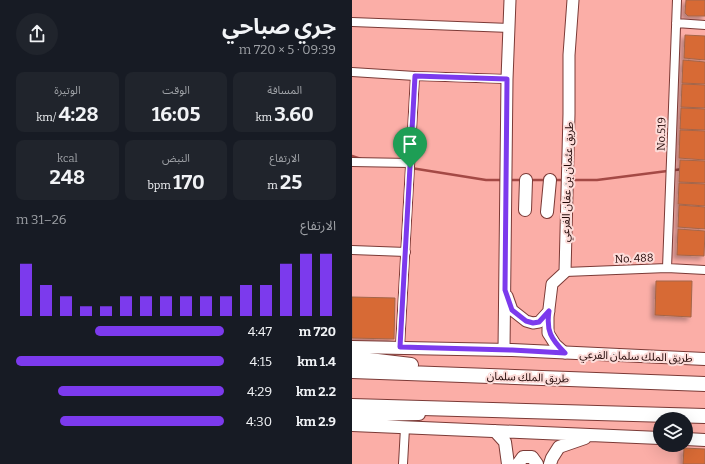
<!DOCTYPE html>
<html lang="ar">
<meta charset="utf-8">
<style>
body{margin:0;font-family:Bitter,"Noto Sans Arabic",serif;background:#20242c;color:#f1f3f6;direction:rtl;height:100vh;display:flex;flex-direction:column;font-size:15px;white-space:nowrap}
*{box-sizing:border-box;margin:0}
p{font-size:13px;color:#9ea1a6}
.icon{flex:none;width:22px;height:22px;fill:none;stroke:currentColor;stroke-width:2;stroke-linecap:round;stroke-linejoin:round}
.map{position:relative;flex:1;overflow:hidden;direction:ltr}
.side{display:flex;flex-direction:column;background:#171b24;width:352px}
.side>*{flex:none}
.tools{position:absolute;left:301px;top:412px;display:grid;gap:8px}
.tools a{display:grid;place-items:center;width:40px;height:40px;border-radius:50%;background:#171b24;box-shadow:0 4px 16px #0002;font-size:20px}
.pin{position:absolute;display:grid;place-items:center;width:34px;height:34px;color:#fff;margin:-41px -17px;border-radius:50% 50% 50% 0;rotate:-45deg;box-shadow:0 0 4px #0007}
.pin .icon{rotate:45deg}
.round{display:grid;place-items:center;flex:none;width:42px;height:42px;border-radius:21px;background:#20242c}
.overview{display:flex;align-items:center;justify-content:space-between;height:68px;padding:0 16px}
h1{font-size:22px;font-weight:700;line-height:30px}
.metrics{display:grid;grid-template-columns:repeat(3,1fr);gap:6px;height:68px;padding:4px 16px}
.metrics div{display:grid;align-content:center;border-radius:8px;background:#20242c;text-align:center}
.metrics b{font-size:20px;font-weight:700}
.metrics small{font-size:11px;font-weight:400}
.metrics p{font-size:11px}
.chart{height:112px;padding:8px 16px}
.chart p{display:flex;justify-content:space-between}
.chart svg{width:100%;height:72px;margin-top:4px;stroke:#7c3aed;stroke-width:6}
ul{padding:0 16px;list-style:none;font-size:13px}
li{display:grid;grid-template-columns:64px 48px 1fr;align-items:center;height:30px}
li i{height:10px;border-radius:5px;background:#7c3aed}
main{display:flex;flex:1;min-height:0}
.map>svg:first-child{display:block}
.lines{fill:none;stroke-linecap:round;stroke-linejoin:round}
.stream{stroke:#a44945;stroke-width:2.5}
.building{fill:#d76b36;stroke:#a46549;filter:url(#shadow)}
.street-casing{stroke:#7b3a36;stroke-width:10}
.secondary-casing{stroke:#7b3a36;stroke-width:13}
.primary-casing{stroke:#7b3a36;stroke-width:14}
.highway-casing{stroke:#7b3a36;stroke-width:16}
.street{stroke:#fff;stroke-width:8}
.secondary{stroke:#fff;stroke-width:11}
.primary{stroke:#fff;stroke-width:12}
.highway{stroke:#fff;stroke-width:14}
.route-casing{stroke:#fff;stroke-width:8}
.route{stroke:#7c3aed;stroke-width:5}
.labels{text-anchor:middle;stroke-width:4;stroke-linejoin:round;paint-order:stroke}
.street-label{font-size:11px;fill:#230908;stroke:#fddcd9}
</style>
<main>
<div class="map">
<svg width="353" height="464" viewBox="0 0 353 464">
<defs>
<filter id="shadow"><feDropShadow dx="-3.5" dy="3.5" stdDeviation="2" flood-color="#0004"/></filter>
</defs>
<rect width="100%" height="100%" fill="#fbaea7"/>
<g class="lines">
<path class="stream" d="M0,156L9,159
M59,168L134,180H151
M156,180H171
M178,180H195
M202,180H213
M218,180H245L331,169"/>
</g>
<path class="building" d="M334,0H353V16H336L333,13Z
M333,35L353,36V60L332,58Z
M331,60L353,62V84L330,83Z
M330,84L353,85V108L329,107Z
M329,108L353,109V130L328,129Z
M328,130L353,131V160L327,158Z
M328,160L353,161V183L327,182Z
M327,183L353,184V206L326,204Z
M327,205L353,207V229L326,227Z
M326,229L353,231L352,256L325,255Z
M304,281H340L339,317L303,315Z
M0,297L43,298L42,339L0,338Z
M332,448L353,449V464H331Z"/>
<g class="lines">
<g class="street-casing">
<path id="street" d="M0,22L158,28
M324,23L353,25
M0,72L63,76L155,79
M0,162L58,163
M0,250L54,252
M315,268L325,0
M213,272L315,268L353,270
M48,347L63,76
M51,464L53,428"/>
</g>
<g class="secondary-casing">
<path id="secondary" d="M155,296L160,310L174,321L181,323L187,322L197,311
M152,350L155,79L158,0
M213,353L203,344L196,333V317L200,284L213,272L217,114V55L221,0"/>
</g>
<g class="primary-casing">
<path id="primary" d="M173,210L174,180
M195,212L198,180
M0,347L160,350L353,359
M0,415L67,414
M0,425L308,438
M143,431L153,442L156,464
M334,439L353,440
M166,464L171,457H180L185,464
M198,464L200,458L207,447L233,438"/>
</g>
<g class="highway-casing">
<path id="highway" d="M0,358L59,365
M0,371L353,384
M0,406L353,416"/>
</g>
<use href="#street" class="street"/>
<use href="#secondary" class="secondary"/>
<use href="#primary" class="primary"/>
<use href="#highway" class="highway"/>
</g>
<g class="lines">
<g class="route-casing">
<path id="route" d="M63,76L155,79L153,290L160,310L174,321L181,323L187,322L197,311C194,331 199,339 213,353L160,350L48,347Z"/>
</g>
<use href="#route" class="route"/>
</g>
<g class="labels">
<g class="street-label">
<text transform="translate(309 134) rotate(-88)" y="4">No.519</text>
<text transform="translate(215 182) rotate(-88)" y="4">طريق عثمان بن عفان الفرعي</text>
<text transform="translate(282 258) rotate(-2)" y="4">No. 488</text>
<text transform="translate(284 356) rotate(2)" y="4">طريق الملك سلمان الفرعي</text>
<text transform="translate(176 377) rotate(2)" y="4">طريق الملك سلمان</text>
</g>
</g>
</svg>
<div class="tools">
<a><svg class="icon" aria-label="layers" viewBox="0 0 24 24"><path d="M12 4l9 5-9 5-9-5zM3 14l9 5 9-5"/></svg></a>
</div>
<div class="pin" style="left:58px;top:168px;background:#1e9e55"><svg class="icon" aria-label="arrive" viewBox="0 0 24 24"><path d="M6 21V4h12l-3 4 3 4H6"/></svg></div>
</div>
<section class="side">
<div class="overview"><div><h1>جري صباحي</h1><p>09:39 · 5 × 720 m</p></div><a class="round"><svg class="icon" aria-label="share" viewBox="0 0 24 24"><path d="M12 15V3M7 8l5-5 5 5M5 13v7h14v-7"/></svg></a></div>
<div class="metrics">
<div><p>المسافة</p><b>3.60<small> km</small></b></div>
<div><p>الوقت</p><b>16:05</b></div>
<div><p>الوتيرة</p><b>4:28<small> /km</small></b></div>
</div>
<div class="metrics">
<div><p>الارتفاع</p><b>25<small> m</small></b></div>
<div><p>النبض</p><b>170<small> bpm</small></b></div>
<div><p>kcal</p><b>248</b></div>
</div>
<div class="chart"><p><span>الارتفاع</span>26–31 m</p>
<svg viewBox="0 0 160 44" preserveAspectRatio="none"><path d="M5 44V12M15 44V25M25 44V32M35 44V38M45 44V38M55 44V32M65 44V32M75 44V32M85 44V32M95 44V32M105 44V32M115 44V25M125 44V25M135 44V12M145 44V6M155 44V6"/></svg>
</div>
<ul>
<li><b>720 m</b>4:47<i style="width:62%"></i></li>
<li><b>1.4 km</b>4:15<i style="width:100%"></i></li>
<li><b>2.2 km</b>4:29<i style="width:80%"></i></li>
<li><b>2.9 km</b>4:30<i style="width:79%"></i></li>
</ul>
</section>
</main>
